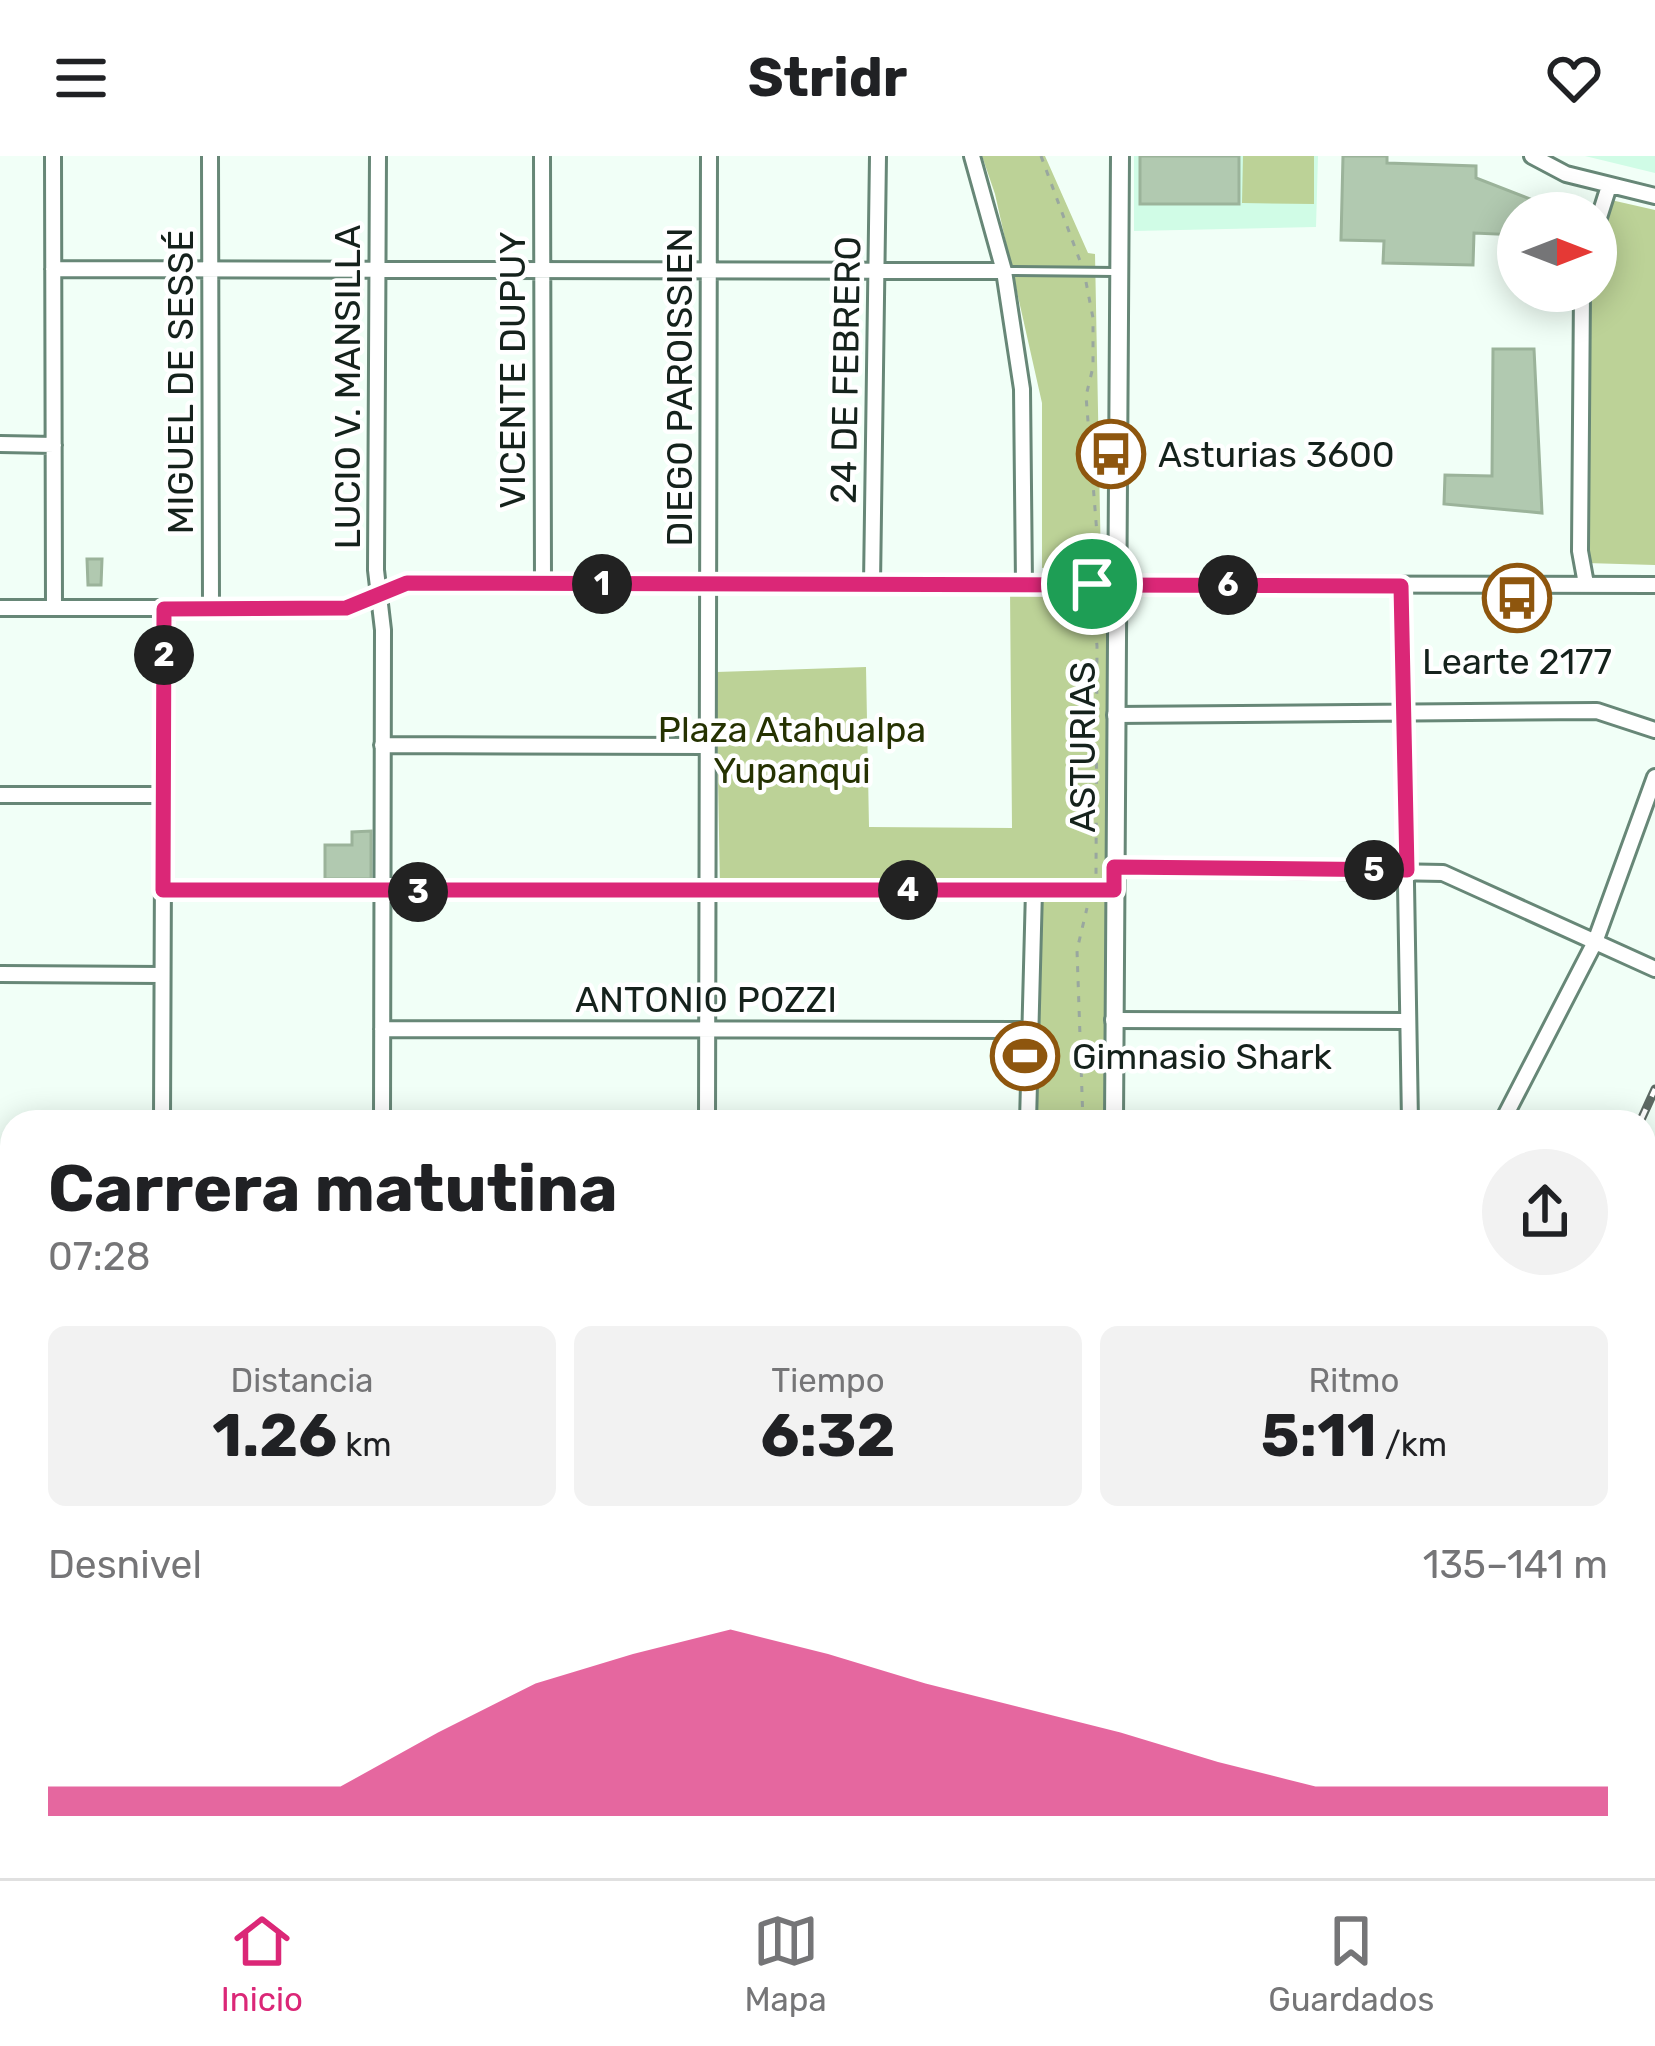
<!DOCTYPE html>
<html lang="es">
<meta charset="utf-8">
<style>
body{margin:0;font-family:Rubik,sans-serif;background:#f2f2f2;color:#202124;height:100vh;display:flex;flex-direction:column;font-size:45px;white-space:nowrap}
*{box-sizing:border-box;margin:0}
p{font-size:39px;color:#757577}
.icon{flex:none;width:66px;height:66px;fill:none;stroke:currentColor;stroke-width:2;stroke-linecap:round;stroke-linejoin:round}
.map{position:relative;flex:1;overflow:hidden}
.drawer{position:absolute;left:0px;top:954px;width:1656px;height:768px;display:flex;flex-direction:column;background:#fff;border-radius:36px 36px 0 0;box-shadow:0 6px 30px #0003}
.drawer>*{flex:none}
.needle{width:78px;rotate:90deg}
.buttons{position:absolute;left:1497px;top:36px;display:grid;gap:24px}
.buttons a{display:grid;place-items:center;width:120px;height:120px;border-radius:50%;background:#fff;box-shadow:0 6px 30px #0003;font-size:60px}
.pin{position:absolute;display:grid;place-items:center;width:102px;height:102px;color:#fff;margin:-51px;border:6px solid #fff;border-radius:50%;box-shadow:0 3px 12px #0007}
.km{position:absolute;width:60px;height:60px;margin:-30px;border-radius:50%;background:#222;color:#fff;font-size:33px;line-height:60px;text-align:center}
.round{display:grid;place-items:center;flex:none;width:126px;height:126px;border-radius:63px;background:#f2f2f2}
.summary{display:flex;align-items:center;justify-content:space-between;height:204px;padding:0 48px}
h1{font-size:66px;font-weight:700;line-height:90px}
.metrics{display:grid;grid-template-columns:repeat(3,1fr);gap:18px;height:204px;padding:12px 48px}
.metrics div{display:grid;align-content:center;border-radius:18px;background:#f2f2f2;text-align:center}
.metrics b{font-size:60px;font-weight:700}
.metrics small{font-size:33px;font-weight:400}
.metrics p{font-size:33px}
.chart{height:336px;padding:24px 48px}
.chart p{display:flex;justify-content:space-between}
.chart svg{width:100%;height:216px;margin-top:12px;fill:#db2777;opacity:.7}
header{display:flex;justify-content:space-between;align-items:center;height:156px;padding:0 48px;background:#fff;font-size:54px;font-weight:700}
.dock{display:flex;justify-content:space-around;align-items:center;height:168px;border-top:3px solid #e0e0e0;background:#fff;font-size:33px;color:#757577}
.dock a{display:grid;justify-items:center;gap:6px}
.dock .on{color:#db2777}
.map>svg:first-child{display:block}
.built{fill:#d0fce6}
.green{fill:#bcd297}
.building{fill:#b1c9b0;stroke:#9bb39a;stroke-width:3}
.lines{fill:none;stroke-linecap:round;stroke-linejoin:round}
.service-casing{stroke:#678777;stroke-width:12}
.minor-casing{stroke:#678777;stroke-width:20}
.tertiary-casing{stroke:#678777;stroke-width:22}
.primary-casing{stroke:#678777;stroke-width:27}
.path{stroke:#99a79f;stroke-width:3;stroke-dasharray:6 9;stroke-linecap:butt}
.service{stroke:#fff;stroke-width:6}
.minor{stroke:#fff;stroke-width:14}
.tertiary{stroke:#fff;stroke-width:16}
.primary{stroke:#fff;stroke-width:21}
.rail-casing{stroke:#5c6963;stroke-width:9}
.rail{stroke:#fff;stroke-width:4.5;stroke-dasharray:14;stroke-linecap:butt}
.route-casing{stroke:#fff;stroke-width:24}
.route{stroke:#db2777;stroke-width:15}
.labels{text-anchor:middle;stroke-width:9;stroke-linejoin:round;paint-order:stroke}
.street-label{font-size:36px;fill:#15221c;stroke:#fff}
.poi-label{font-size:36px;fill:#15221c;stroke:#fff;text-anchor:start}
.park-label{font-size:36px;fill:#253201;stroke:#fff}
</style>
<header><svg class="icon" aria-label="menu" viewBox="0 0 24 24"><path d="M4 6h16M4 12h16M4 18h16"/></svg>Stridr<svg class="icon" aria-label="heart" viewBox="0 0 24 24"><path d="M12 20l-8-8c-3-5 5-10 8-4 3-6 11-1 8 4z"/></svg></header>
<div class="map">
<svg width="1655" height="1722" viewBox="0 0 1655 1722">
<rect width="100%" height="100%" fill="#f1fff7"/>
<path class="built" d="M1134,0H1318L1316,71L1134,75Z
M1585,0H1655V17Z
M1179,1710H1503L1523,1722H1165Z"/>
<path class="green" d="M982,0H1045L1088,97L1095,98L1101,411L1042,412V247L995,38Z
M1243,0H1314V48L1242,47Z
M1611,44L1655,54V409L1586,407L1589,160Z
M1010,433H1113L1111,731H720L716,516L866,511L869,671L1012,672Z
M1038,738L1109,739L1107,966H1032Z"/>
<path class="building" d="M1140,0H1239V48H1140Z
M1343,0H1387V7L1476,10V22L1566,57H1518V79L1474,77L1473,109L1383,107L1384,85L1341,84Z
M1493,193H1534L1542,357L1444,348L1445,319L1492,320Z
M87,403H102L101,429H88Z
M371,675V723H325V689H352V676Z"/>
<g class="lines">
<g class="service-casing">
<path id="service" d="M1008,115L1115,116
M546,1710V1722"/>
</g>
<g class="minor-casing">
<path id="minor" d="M53,0L54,452
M210,0L211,452
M378,0L376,414L383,474L382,966
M542,0L543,428
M972,0L1004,115L1022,233L1024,428
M1532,0L1566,18L1655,40
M1596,71L1609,30
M53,113L1004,115
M1582,135L1580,395L1586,428
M0,288L54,289
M872,428L878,0
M1401,430L1410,966
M0,452H345L407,427L1655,429
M1115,559L1597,555L1655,574
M382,589L708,590
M0,639H163
M1114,711L1443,717L1655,813
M163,734H1114
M0,818L162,819
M1113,864L1407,865
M382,873L1030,874
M162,966L164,453
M707,966L709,0
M1028,966L1034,734
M1502,966L1595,786L1655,621
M0,1008H12
M1644,1071L1655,1051
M1644,1144L1655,1148
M0,1256H12
M1644,1304L1655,1307
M1644,1458L1655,1463
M0,1548H12
M1644,1655L1655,1662
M1429,1710L1448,1722
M909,1722L919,1710"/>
</g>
<g class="tertiary-casing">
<path id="tertiary" d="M1114,966L1120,0
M1151,1722L1163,1710"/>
</g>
<g class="primary-casing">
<path id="primary" d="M1638,1722L1655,1692"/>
</g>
<path class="path" d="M1041,0L1080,105
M1086,126L1093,162V211L1086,240L1097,378L1093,414
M1093,442L1097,490L1096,720
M1083,966L1077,794L1087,752"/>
<use href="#service" class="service"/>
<use href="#minor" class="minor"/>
<use href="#tertiary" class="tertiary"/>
<use href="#primary" class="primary"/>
<g class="rail-casing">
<path id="rail" d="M1640,966L1655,933
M1069,1722L1083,1710"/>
</g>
<use href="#rail" class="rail"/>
</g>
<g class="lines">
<g class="route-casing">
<path id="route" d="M407,427L1401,430L1407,714L1114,711V734H163L164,453L346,452Z"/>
</g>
<use href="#route" class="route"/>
</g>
<defs>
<g id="bus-ring" transform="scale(3.45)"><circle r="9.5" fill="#fff" stroke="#8e560e" stroke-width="1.5"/><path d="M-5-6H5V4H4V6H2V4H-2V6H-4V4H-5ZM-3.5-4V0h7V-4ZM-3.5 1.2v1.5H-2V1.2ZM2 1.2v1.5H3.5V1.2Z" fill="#8e560e"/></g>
<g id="stadium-ring" transform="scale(3.45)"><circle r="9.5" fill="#fff" stroke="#8e560e" stroke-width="1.5"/><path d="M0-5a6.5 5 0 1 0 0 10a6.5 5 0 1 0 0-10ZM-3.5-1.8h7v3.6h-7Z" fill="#8e560e"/></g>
</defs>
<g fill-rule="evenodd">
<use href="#bus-ring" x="1111" y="298"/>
<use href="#bus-ring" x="1517" y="442"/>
<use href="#stadium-ring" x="1025" y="900"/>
</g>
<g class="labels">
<g class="street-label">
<text transform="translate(512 214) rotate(-90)" y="13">VICENTE DUPUY</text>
<text transform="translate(845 214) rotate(-89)" y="13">24 DE FEBRERO</text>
<text transform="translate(180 226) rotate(-90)" y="13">MIGUEL DE SESSÉ</text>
<text transform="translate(347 231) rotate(-90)" y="13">LUCIO V. MANSILLA</text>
<text transform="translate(679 231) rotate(-90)" y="13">DIEGO PAROISSIEN</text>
<text transform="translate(1082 591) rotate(-90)" y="13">ASTURIAS</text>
<text x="706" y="856">ANTONIO POZZI</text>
</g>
<g class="poi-label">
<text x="1158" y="311">Asturias 3600</text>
<text x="1517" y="518" text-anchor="middle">Learte 2177</text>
<text x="1072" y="913">Gimnasio Shark</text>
</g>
<g class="park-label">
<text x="792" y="586">Plaza Atahualpa<tspan x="792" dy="41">Yupanqui</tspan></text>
</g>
</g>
</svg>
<div class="buttons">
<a><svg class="needle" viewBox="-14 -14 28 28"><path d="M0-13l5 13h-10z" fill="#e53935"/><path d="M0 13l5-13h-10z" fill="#757577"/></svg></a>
</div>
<div class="pin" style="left:1092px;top:428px;background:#1e9e55"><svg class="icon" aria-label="arrive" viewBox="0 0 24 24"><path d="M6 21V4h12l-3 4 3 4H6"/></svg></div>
<b class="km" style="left:602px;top:428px">1</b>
<b class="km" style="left:164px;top:499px">2</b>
<b class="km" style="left:418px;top:736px">3</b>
<b class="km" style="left:908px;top:734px">4</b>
<b class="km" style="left:1374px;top:714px">5</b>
<b class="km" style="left:1228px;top:429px">6</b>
<section class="drawer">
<div class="summary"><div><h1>Carrera matutina</h1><p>07:28</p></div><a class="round"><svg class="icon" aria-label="share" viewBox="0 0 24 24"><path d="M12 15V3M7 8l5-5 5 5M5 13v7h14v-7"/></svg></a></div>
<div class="metrics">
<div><p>Distancia</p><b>1.26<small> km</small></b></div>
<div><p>Tiempo</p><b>6:32</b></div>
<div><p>Ritmo</p><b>5:11<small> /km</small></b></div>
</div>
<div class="chart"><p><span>Desnivel</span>135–141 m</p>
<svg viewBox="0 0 160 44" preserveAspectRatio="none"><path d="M0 44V38L10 38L20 38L30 38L40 27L50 17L60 11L70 6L80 11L90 17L100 22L110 27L120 33L130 38L140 38L150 38L160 38V44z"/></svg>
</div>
</section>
</div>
<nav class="dock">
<a class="on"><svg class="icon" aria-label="home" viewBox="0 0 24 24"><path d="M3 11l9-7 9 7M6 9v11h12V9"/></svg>Inicio</a>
<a><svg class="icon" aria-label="map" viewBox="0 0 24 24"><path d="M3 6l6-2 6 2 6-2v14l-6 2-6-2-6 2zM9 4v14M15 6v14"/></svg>Mapa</a>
<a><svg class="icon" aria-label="saved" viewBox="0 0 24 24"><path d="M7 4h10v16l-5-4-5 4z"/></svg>Guardados</a>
</nav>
